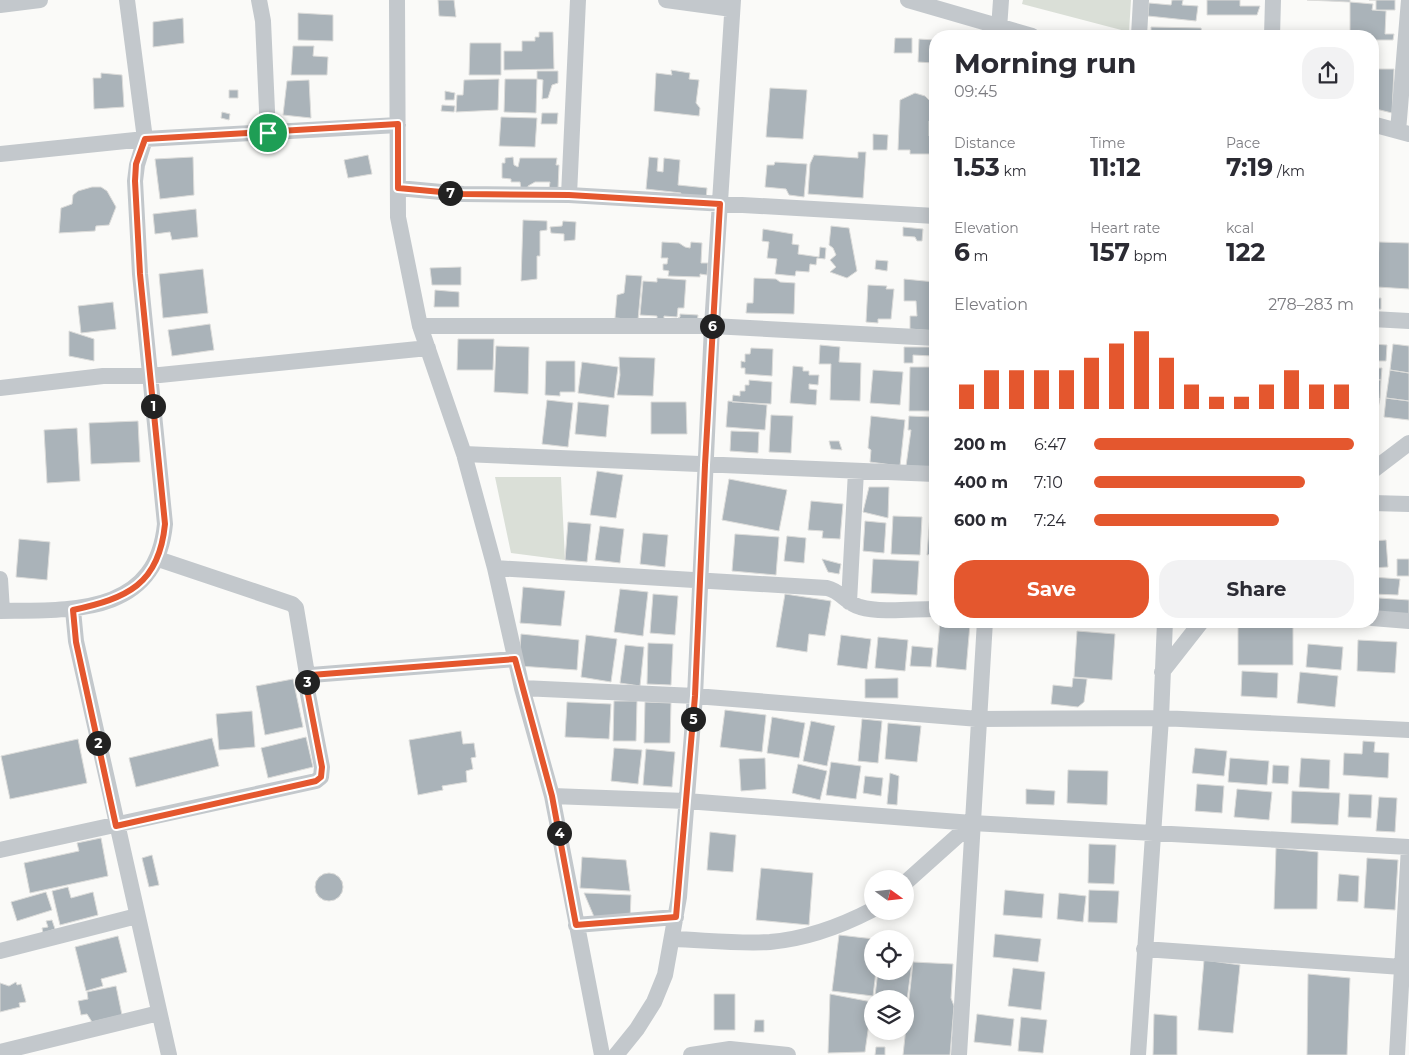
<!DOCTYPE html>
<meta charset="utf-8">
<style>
body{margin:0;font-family:Montserrat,sans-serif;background:#f2f2f3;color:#2b2b33;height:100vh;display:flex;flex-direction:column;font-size:19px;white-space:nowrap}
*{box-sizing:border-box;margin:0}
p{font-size:16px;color:#7c7c81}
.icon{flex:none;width:28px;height:28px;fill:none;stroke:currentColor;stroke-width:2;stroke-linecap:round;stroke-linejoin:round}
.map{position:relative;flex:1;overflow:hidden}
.panel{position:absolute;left:929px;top:30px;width:450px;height:598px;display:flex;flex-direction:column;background:#fff;border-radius:20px;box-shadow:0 2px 12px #0003}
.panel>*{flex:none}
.needle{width:32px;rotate:105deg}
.buttons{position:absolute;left:864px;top:870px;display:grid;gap:10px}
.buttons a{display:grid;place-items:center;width:50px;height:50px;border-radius:50%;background:#fff;box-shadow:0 2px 12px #0003;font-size:25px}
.pin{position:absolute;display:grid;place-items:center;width:42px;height:42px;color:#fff;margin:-21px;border:2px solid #fff;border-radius:50%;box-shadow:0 1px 5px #0007}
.km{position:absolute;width:25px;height:25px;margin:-12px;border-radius:50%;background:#222;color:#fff;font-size:14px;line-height:25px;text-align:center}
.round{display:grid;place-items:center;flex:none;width:52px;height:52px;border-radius:20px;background:#f2f2f3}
.head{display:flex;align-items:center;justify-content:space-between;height:85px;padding:0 25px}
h1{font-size:28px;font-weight:700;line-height:38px}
.figures{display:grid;grid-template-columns:repeat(3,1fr);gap:8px;height:85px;padding:5px 25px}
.figures div{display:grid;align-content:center}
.figures b{font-size:25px;font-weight:700}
.figures small{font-size:14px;font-weight:400}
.figures p{font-size:14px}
.chart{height:140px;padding:10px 25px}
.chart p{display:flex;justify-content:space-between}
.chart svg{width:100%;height:90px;margin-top:5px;stroke:#e4572e;stroke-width:6}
.cta{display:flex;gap:10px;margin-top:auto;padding:10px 25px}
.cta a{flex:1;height:58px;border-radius:20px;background:#e4572e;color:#fff;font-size:20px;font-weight:700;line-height:58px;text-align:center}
.cta a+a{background:#f2f2f3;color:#2b2b33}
ul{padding:0 25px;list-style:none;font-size:16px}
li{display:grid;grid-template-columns:80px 60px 1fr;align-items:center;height:38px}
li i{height:12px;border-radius:6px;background:#e4572e}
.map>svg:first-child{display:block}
.green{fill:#dadfd7}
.building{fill:#aab3b9;stroke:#dcdcda}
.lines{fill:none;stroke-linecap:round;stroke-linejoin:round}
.minor{stroke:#c3c8cc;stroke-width:16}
.route-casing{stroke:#fff;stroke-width:10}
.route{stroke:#e4572e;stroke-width:6}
</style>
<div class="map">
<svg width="1409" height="1055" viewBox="0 0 1409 1055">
<rect width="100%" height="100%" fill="#fafaf8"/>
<path class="green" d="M1023,0H1131L1129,32L1022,4Z
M495,477H561L565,560L511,553Z"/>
<path class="building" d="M438,0H454L456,17L439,16Z
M1172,0H1183L1182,5L1198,6L1196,21L1148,16L1149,3L1171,5Z
M1207,0H1240V6H1260L1257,15H1207Z
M1307,0H1350V2Z
M1369,0H1395V10H1376V0Z
M1350,2L1373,4L1372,10L1386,11L1385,34H1394L1393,40H1372V36H1350Z
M298,13L333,15V41L298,40Z
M183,18L184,43L153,47V22Z
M1151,27L1201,28L1203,36H1151Z
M539,32H553L554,69L504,70V51H522V41H535V37H539Z
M895,38H912V53H894Z
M919,39L935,40L934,63L918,62Z
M470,43H501V75H469Z
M293,46H314L313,56L328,57L327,75H291Z
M1372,69H1394L1392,113L1372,108Z
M671,70L690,73L689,79L699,80L696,103L700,108L699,116L654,111L656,73L672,75Z
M537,71H558V83L552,85L548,98L542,99L543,80L537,79Z
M101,73L122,75L124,107L94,109L93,78H101Z
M499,79L498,110L456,112L457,95H463L464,80Z
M505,79H537L536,113L504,112Z
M309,80L311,118L283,115L287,81Z
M770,88L807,90L803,139L766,137Z
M229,90H238V98H229Z
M445,91L455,93L454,100H445Z
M915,93L925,96L929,100H935V121H929V136H933V154H910V150H898L900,100Z
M442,105L455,106L454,112L441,111Z
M222,112L230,114L229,120L221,118Z
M542,113H558L557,124H541Z
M501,117L537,118L535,147L499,146Z
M873,134L888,135L887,150H873Z
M858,152H866L863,198L808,194L810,164L814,155L858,158Z
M368,155L372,174L348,178L344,160Z
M193,157L194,195L160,199L155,159Z
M513,157L514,165L518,167L520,158H557L556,165H559L558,189H549L550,182H535L528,186V189H521L520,182H511V179L502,178V163H505V158Z
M649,157L658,158L657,171L663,172L664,158L680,160L678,185L707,188L706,199L680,197L681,193L646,189Z
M775,162L807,164L804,197L789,195L786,189L765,187L767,165H774Z
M92,187H101L107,191L116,207L109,225L96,226L95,231L59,233L61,208L72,204L73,195L78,191Z
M196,209L198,237L172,240L170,232L155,234L153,214Z
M523,220L547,221V230L540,231V256H537V279L521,281Z
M563,221L576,222L575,240L564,241V234L551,233L550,227L562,226Z
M831,226L849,228L857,271L847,278L830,272L836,267L830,260L836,255L833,248L829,245Z
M903,227L923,229L922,241H917L915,237L903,236Z
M763,229L793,234L792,244L799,245L798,254L819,257L820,247L826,248L825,259L817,258L816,265L810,264L809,272L796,271L795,276L775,274L777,259L767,258L769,242L762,241Z
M662,242L679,243L685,247L690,248L691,242L702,243L701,263H708L707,275L700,274V277L668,276L669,271L663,270V264H667L668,258H661Z
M1379,242L1409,243V289L1377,287Z
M876,260L888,261L887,271L875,269Z
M461,267V285H432L430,268Z
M203,269L208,313L163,318L159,274Z
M626,275L642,276L638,320L615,318L617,295L624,293Z
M657,278L686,280L684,308H678L677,317L664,316V319H657V316L640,315L643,281L657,282Z
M754,278L776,279L780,282L795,283L794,314L746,313L747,303H753Z
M904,279L935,282V331L910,329V316H917L916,301H904Z
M868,285L887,286L886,289H894L891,319H878V323L866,322Z
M435,290L459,292V307H434Z
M1372,298H1381V309L1372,310Z
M113,302L116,329L81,333L78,306Z
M680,314L698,315L697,324L675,320L680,317Z
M210,324L214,350L172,356L168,330Z
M69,331L94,339V361L69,356Z
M458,339H494L493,370H457Z
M1373,344L1387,345L1386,361H1377L1376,368H1382L1381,380L1372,379Z
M1393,344L1409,346V373L1390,370Z
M820,345L840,347L839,362L861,363L860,401L830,400L831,364H819Z
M496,346L529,347L528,394L494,392Z
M904,347H932V356L913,355V363H904Z
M751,348L773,349L772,376L745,374V368H741V361L745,362V354H750Z
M619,357L655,358L653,396L617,395L620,375Z
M546,361H575V392H560V396L545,395Z
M582,362L618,367L614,398L578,393Z
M793,366L803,367V371H809V375H819L818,385L809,384V389L817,390L816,405L790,403Z
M910,367H935V411H909Z
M873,370L903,372L900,405L870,403Z
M1390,370L1409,373V401L1386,398Z
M1372,379L1381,380L1380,399L1372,398Z
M749,380L772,382L771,404L732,402L733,395L740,396V391H745V385H749Z
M1372,398L1380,399L1378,408H1372Z
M1386,398L1409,401V420L1384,417Z
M547,400L573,403L568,447L542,444Z
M728,401L767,405L765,430L726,427Z
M578,402L609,405L606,437L575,434Z
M651,402H686L687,434H651Z
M771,415L793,416L791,453L769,452Z
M934,415L935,467L906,466L911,430H908L909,416L933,417Z
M871,416L905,420L900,466L870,462L871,450L868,448Z
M138,421L140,462L91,464L89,423Z
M77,428L80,481L47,483L44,430Z
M731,431L759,432L758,453L730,451Z
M829,441H839L842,450L831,449Z
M597,471L623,475L616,518L590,515Z
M729,479L787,490L779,531L722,520Z
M869,487H889L888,518L863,512Z
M811,501L843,504L840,539L822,538L823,531L808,530Z
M930,515H935V553L927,555Z
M893,516L922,517L920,555L891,554Z
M865,521L886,523L884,553L863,551Z
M568,522L591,524L587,562L565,560Z
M600,526L624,529L620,563L595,560Z
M643,533L668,535L665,567L640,564Z
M735,534L779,537L776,575L732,571Z
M787,536L806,538L804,563L784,561Z
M19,539L50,542L47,580L16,577Z
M1386,540L1388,567L1372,568V541Z
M822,559L841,564L839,574L828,572Z
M873,559L919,561L917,595L871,593Z
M1397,559H1409V576H1397Z
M1372,577L1400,579L1398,595L1372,594Z
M523,587L565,591L561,626L520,623Z
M620,589L648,592L643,636L614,632Z
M653,594L678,596L675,635L650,633Z
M785,594L831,601L825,636L809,634L807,652L776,647Z
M1379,598L1409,600V616L1378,614Z
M940,621L970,624L966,670L936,667Z
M1238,627H1293V665H1238Z
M1077,631L1115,634L1112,680L1074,677Z
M521,634L579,640L577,670L519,666Z
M586,635L617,639L611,682L581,677Z
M841,635L871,639L867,669L837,665Z
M878,637L908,640L905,671L875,668Z
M1358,640L1397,642L1395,673L1357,671Z
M648,643L673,644L671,685L647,684Z
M1308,644L1343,647L1341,670L1306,667Z
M625,645L644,647L640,686L620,683Z
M912,646L933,648L931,667L910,666Z
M1242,671L1278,673L1277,698L1241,696Z
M1300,672L1338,676L1335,707L1297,703Z
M898,678V698H865V679Z
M1073,678L1087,679L1084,702L1078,707L1051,704L1053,685L1072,687Z
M293,679L303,727L265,735L256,686Z
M614,701H637L636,741H613Z
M567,702L611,704L609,739L565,737Z
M645,702L671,703L670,743H644Z
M725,710L766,715L762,752L720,747Z
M252,711L255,747L219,750L216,714Z
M772,717L805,723L799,758L767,753Z
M862,719L882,721L878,763L858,761Z
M811,721L835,726L827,766L803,761Z
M888,723L921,726L917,762L885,759Z
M461,731L463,744L474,743L476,757L471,758L473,769L466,771L467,782L442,786L443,790L418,795L409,740Z
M306,737L313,767L268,778L261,748Z
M212,738L219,766L136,787L129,758Z
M78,739L87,783L10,799L1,756Z
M1363,741L1375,742L1374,752L1389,753L1388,778L1343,775L1344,753L1362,754Z
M614,748L642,750L638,784L611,781Z
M1195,748L1227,751L1224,776L1192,773Z
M646,749L675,752L672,787L643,785Z
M765,758L766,789L741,791L739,759Z
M1230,758L1269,761L1267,785L1228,782Z
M1301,758L1330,760L1329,789L1299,787Z
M831,762L861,766L856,799L826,795Z
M798,764L827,771L820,800L792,793Z
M1273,765L1289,766L1288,784L1272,783Z
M1068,770L1108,771L1107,805L1067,803Z
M890,773L899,776L897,805L887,804Z
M865,776L883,778L881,796L863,793Z
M1197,784L1224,786L1222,813L1195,811Z
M1026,789L1055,791L1054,805L1026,804Z
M1237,789L1272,792L1269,820L1234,817Z
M1292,791L1340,793L1338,825L1291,823Z
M1349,794L1372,795L1371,818L1348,817Z
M1379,797L1397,798L1395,832L1376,831Z
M710,832L736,835L733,872L707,870Z
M101,838L108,876L30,893L24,863L79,851L77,843Z
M1089,844L1116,845L1114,884L1088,883Z
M1276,848L1318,852L1317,909H1274Z
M152,855L159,885L149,887L142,858Z
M582,857L626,860L630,891L580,888Z
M1367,858L1398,860L1395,910L1364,908Z
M761,868L813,873L809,925L756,920Z
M315 887a14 14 0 1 1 28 0a14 14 0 1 1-28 0Z
M1339,874L1359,876L1358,902L1337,901Z
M68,887L71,898L93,892L98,915L60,925L52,891Z
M1005,890L1044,894L1042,918L1003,915Z
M1089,890L1119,891L1117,923L1088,922Z
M46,892L52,910L17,921L11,902Z
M584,893L631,895L630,921L595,919Z
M1059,893L1086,896L1083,922L1057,919Z
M52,920L55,929L43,933L42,928L48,927L46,921Z
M995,934L1041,939L1038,962L993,957Z
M839,935L874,939L872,971H876L873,996L832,991Z
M118,936L127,972L101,979L103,986L86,991L75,947Z
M905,954L913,955L907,1000L875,996L878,971H905Z
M1204,960L1240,965L1233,1033L1198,1030Z
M913,962L953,964L951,998L954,1006L950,1055H903Z
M1013,968L1045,972L1041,1010L1008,1006Z
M1308,974L1350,978L1347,1055H1307Z
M16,982L17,985L21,984L26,1002L19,1003L20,1007L0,1012V983L9,986Z
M116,986L122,1015L92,1022L87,1014L81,1015L78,1001L88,999L87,992Z
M714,994H735V1030H714Z
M830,994L872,1002L865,1052L828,1053Z
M977,1014L1014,1019L1011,1046L974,1042Z
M1154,1014L1177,1016V1055H1153Z
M1021,1017L1047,1020L1043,1053L1018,1051Z
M755,1020H764V1032H754Z
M876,1047H885V1055H875Z"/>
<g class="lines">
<path class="minor" d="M259,0L263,21L268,133
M397,0L398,217L420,326L464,454L495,568L522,688L552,796L602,1055
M666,0L732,9
M908,0L1032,36
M0,5L40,0
M999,29L1001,0
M1139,36L1141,0
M1272,36L1273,0
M1372,124L1409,134
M1398,131L1409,0
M0,154L145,139L398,125
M398,188L463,194L569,195L935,216
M569,195L578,0
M1372,319L1409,321
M420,326H712L935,338
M0,388L103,376H150L428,348
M464,454L935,474
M1372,471L1409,443
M1372,503L1409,504
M158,559L292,604L296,608L308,680
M495,568L827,588C841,591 847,604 860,607C881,613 913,609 935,609
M0,579L2,611
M849,602L856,471
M73,610L76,641L169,1055
M0,611C71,610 156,616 165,524L140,274L135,181L137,165L145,139L127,0
M1372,618L1409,621
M1162,672L1202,621
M522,688L695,696L979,719L1161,718L1409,730
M552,796L686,801L972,823L1409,847
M0,850L316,781L321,777L322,767L306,684L311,675L515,659
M905,883L972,823
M576,925L676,917
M673,939C704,940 738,944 770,942C805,939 841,926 872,910
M1144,949L1402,967
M0,951L137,916
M0,1052L159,1013
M616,1055L637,1029L654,1002L665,975L679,897L695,696L712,326L733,0
M691,1055L730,1049L788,1055
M959,1055L985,621
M1138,1055L1161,718L1165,621
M1397,1055L1409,847"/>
</g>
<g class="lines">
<g class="route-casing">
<path id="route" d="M398,124V188L463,194L569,195L720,204L705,465L695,696L676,917L576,925L552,796L515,659L311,675L306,684L322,767L321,777L316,781L116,826L76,642L73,610C127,598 159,585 165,524L140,274L135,181L136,164L145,139Z"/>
</g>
<use href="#route" class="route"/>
</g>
</svg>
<div class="buttons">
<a><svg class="needle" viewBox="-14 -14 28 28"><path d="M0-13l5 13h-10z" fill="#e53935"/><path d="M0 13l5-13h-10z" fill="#7c7c81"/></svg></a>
<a><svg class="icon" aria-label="locate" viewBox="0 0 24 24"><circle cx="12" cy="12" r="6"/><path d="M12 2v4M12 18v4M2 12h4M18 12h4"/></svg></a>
<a><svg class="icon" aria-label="layers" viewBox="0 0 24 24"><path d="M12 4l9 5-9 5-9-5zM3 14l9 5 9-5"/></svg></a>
</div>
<div class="pin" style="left:268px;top:133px;background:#1e9e55"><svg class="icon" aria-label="arrive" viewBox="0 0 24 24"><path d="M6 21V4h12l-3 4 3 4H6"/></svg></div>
<b class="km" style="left:153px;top:406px">1</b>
<b class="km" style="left:98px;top:743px">2</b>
<b class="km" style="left:307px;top:682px">3</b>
<b class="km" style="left:559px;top:833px">4</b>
<b class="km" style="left:693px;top:719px">5</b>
<b class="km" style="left:712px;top:326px">6</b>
<b class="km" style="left:450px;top:193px">7</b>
<section class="panel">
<div class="head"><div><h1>Morning run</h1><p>09:45</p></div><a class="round"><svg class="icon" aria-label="share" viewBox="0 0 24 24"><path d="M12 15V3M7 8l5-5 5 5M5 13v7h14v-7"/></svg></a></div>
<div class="figures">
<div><p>Distance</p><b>1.53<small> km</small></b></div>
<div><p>Time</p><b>11:12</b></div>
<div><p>Pace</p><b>7:19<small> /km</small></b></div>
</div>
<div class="figures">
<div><p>Elevation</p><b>6<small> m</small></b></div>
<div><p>Heart rate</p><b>157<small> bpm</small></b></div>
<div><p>kcal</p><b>122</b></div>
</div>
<div class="chart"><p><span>Elevation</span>278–283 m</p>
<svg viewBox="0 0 160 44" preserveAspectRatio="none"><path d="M5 44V32M15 44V25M25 44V25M35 44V25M45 44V25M55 44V19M65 44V12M75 44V6M85 44V19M95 44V32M105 44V38M115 44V38M125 44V32M135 44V25M145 44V32M155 44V32"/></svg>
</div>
<ul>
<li><b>200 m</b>6:47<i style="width:100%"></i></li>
<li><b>400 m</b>7:10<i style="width:81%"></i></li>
<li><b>600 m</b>7:24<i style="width:71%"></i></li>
</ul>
<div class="cta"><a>Save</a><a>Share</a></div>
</section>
</div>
